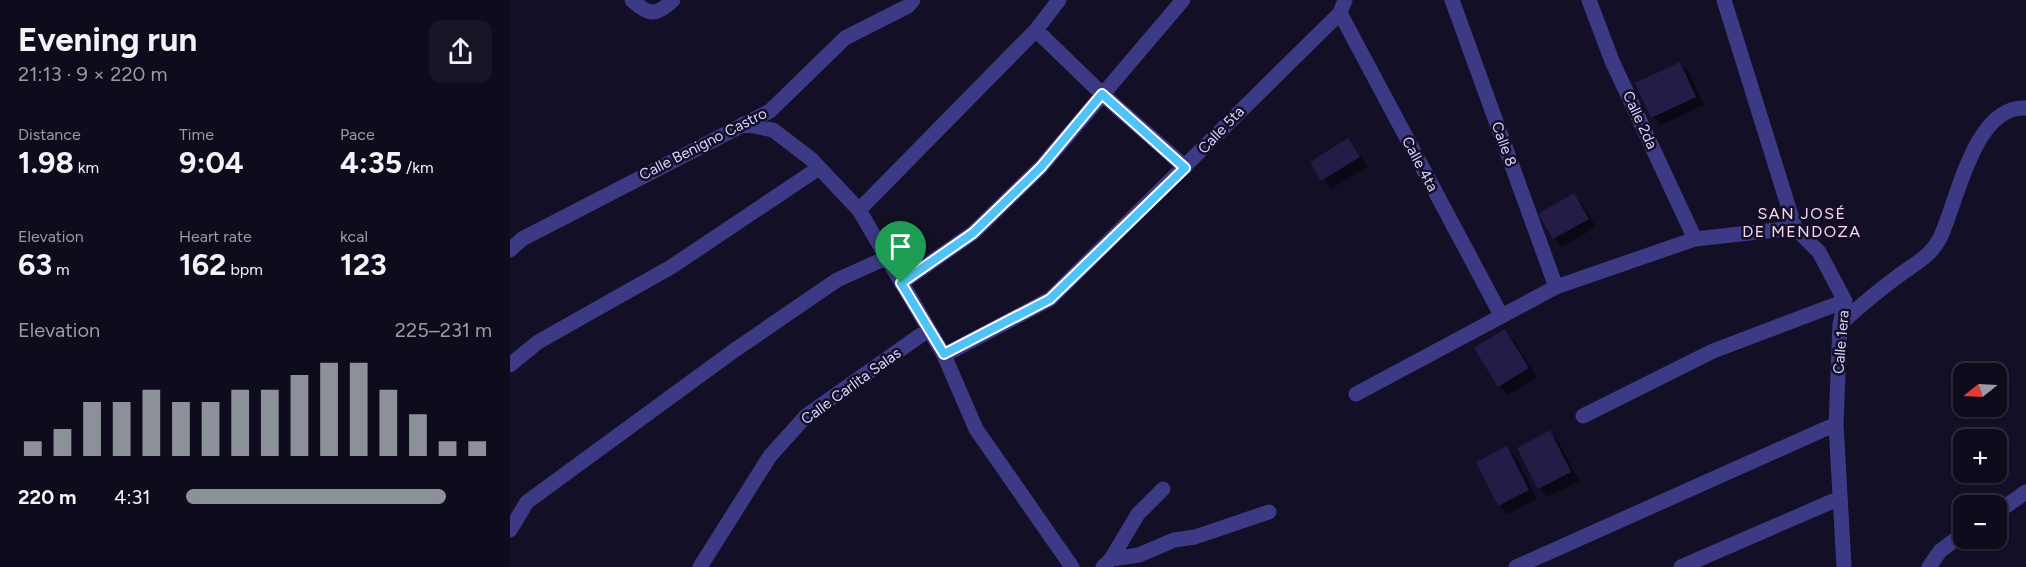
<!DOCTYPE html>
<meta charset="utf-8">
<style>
body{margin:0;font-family:Figtree,sans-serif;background:#171425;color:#f1f3f6;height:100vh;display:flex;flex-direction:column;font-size:22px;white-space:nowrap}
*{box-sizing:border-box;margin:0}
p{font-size:20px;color:#9b9ba3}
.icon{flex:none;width:33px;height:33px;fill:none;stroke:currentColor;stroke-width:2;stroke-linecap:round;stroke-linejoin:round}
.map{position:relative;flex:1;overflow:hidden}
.details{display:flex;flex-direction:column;background:#0e0b1c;width:510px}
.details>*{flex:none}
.needle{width:39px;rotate:252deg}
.buttons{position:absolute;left:1443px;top:363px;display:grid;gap:12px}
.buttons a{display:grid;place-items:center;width:54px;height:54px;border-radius:12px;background:#0e0b1c;box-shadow:0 2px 4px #0004,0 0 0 2px #2e2b3b;font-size:30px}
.pin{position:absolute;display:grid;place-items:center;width:51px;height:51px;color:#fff;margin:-62px -26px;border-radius:50% 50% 50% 0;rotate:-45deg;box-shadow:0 0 6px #0007}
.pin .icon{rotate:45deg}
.round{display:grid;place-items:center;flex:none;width:63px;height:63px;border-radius:12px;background:#171425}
.head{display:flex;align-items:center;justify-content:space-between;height:102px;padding:0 18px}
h1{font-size:33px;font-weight:700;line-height:45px}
.figures{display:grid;grid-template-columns:repeat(3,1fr);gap:9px;height:102px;padding:6px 18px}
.figures div{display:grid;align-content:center}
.figures b{font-size:30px;font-weight:700}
.figures small{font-size:16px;font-weight:400}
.figures p{font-size:16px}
.chart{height:168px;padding:12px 18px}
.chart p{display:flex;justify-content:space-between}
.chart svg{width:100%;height:108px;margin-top:6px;stroke:#8c9099;stroke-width:6}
ul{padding:0 18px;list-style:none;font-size:20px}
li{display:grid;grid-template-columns:96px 72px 1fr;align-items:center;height:45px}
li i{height:15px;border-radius:8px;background:#8c9099}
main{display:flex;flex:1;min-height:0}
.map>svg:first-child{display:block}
.shadow{fill:#0007}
.building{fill:#241b47}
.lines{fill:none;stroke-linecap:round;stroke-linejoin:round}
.minor{stroke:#3d3a85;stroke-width:15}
.route-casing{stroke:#fff;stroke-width:12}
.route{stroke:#4fc3f7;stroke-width:8}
.labels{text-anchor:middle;stroke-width:5;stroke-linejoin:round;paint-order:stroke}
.street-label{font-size:15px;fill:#d9d4ff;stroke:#130f26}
.neighbourhood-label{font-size:16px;letter-spacing:1.5px;fill:#ffd6f0;stroke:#130f26}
</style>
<main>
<section class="details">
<div class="head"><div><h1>Evening run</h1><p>21:13 · 9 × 220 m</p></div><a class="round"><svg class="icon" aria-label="share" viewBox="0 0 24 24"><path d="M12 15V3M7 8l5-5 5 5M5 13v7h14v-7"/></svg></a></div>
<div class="figures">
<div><p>Distance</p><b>1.98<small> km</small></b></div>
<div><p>Time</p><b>9:04</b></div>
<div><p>Pace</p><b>4:35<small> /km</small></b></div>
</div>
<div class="figures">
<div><p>Elevation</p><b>63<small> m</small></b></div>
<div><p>Heart rate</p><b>162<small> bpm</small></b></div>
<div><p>kcal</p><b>123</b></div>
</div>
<div class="chart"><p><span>Elevation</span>225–231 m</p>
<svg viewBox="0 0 160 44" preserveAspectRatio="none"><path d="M5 44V38M15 44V33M25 44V22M35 44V22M45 44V17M55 44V22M65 44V22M75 44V17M85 44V17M95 44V11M105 44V6M115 44V6M125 44V17M135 44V27M145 44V38M155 44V38"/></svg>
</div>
<ul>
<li><b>220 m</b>4:31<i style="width:85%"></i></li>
</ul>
</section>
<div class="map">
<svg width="1516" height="567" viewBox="0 0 1516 567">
<rect width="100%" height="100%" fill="#130f26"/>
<path class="shadow" d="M1170,64L1179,72L1194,105L1151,125L1143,117Z
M838,140L858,166L821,189L802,162Z
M1064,195L1072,204L1086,227L1052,247L1044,238Z
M995,331L1003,339L1027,377L998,395L989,386L966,349Z
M1039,432L1048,441L1069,481L1038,497L1030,488L1009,449Z
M996,448L1005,456L1027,499L998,514L990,505L968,463Z"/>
<path class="building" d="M1170,62L1186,97L1141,118L1125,83Z
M838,138L850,157L811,181L800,162Z
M1064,193L1079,219L1043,239L1028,214Z
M995,329L1019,368L988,387L964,348Z
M1040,430L1061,472L1028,489L1007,448Z
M997,446L1019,490L988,506L966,462Z"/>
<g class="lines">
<path class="minor" d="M122,0C139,16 146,16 163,0
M942,0L1046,287
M1079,0L1102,61L1185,239
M1214,0L1285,228L1309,252L1335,301L1330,324L1326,424L1334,567
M830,13L991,315
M526,30L592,94L675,167
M233,124L263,130L301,159L349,210L434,355L466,429L562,567
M349,210L526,30L549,0
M0,250L12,239L260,111L335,38L398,6L403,0
M391,283L463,233L531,167L673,0
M1330,324C1347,309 1364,294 1383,280C1400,266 1419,259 1430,238C1447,203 1464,104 1516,108
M434,355L540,299L830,13L835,0
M0,365L28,342L161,267L309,168
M846,394L1046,287L1185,239L1285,228
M1073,416L1203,351L1335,301
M1486,513L1516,492
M0,530L17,502L222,352L327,280L376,258
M601,559L629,555L664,540L685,537L759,512
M190,567L260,456L296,416L418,330
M593,567L601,559L628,514L653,489
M1006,567L1326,424
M1171,567L1330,498
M1419,567L1430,551L1454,533"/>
</g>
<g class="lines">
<g class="route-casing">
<path id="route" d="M592,94L675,168L540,299L434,354L391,283L463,233L531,167Z"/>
</g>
<use href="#route" class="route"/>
</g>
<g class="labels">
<g class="street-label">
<text transform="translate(1130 120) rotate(65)" y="5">Calle 2da</text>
<text transform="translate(711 130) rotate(-46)" y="5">Calle 5ta</text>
<text transform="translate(193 144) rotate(-27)" y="5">Calle Benigno Castro</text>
<text transform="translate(994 144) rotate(70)" y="5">Calle 8</text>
<text transform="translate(910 164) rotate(62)" y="5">Calle 4ta</text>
<text transform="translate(1331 342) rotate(-85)" y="5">Calle 1era</text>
<text transform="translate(341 386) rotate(-36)" y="5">Calle Carlita Salas</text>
</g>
<g class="neighbourhood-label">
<text x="1292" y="219">SAN JOSÉ<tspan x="1292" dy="18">DE MENDOZA</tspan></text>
</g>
</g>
</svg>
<div class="buttons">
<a><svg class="needle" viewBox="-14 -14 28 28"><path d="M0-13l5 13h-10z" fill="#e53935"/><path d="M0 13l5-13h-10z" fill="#9b9ba3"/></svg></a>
<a>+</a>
<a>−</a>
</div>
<div class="pin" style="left:391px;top:283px;background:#1e9e55"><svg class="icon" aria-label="arrive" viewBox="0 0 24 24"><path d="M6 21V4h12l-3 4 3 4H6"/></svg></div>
</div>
</main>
